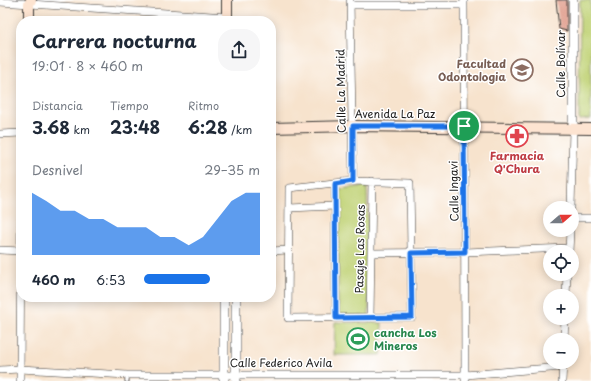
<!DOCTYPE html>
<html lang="es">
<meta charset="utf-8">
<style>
body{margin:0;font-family:"Playpen Sans",sans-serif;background:#f6f6f7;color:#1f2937;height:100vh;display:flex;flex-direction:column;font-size:15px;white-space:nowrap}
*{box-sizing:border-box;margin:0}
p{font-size:13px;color:#747a83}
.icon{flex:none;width:22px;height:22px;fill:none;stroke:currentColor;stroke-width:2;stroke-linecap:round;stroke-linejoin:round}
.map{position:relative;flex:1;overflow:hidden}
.details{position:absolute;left:16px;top:16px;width:260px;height:286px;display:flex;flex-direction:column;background:#fff;border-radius:16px;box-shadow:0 2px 10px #0003}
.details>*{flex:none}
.needle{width:26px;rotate:70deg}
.controls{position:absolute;left:543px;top:201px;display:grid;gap:8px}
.controls a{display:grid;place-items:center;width:36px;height:36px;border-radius:50%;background:#fff;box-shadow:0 2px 10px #0003;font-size:20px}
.pin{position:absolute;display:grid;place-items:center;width:34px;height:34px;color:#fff;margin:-17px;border:2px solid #fff;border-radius:50%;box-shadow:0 1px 4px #0007}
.round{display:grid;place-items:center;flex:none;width:42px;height:42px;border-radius:16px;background:#f6f6f7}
.overview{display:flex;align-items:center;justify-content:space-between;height:68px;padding:0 16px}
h1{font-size:18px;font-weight:700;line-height:30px}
.stats{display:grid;grid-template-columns:repeat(3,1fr);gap:6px;height:68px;padding:4px 16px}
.stats div{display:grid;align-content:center}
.stats b{font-size:17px;font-weight:700}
.stats small{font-size:11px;font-weight:400}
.stats p{font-size:11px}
.chart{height:112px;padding:8px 16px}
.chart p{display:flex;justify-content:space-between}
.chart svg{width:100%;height:72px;margin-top:4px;fill:#1a73e8;opacity:.7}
ul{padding:0 16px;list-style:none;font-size:13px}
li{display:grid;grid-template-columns:64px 48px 1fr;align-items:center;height:30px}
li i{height:10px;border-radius:5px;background:#1a73e8}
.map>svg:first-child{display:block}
.green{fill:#c0d275;stroke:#6e7748}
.building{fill:#df9a88}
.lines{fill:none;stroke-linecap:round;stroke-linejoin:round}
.service-casing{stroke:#3d3a37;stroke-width:5}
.minor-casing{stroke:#3d3a37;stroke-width:8}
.tertiary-casing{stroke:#3d3a37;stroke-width:10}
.secondary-casing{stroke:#3d3a37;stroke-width:12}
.service{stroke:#fff;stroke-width:3.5}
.minor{stroke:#fff;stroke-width:7}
.tertiary{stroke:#fff;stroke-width:9}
.secondary{stroke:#fde4d1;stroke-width:10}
.route-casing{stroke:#fff;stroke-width:8}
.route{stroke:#1a73e8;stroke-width:5}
.labels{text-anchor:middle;stroke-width:3;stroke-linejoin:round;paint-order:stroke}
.education-label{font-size:11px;font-weight:bold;fill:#785e54;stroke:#fff;text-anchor:end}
.street-label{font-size:11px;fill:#1c1c1c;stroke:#fff}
.health-label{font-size:11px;font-weight:bold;fill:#be3a42;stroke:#fff}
.leisure-label{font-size:11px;font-weight:bold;fill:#27864d;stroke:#fff;text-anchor:start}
</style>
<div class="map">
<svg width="591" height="381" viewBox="0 0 591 381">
<rect width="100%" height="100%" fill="#fff"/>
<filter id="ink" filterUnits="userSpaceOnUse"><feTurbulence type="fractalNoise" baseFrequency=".025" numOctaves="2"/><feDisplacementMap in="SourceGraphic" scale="8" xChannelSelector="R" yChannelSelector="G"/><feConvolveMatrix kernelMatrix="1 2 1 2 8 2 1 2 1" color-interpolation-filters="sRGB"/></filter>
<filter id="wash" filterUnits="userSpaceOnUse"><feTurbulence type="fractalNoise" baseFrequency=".012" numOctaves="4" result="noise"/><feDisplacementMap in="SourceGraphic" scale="16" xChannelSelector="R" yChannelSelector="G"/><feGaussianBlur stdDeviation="0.9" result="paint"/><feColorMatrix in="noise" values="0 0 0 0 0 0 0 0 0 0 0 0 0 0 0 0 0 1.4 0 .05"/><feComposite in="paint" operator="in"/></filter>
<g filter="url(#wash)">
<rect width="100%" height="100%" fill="#f7e3cd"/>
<path class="green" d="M580,0H591V119L579,120Z
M367,186L369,316H338L339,189Z
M335,322L382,323L381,355H334Z"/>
<g id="blocks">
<path class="building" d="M556,0H567V31L559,29Z"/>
</g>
</g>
<g filter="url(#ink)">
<use href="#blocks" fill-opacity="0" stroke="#3d3a37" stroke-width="1"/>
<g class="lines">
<g class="service-casing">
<path id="service" d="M127,381V375"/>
</g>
<g class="minor-casing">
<path id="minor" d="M350,0L353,181
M464,0L465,381
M0,2L227,17
M350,5H464
M0,134L21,133
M353,181L410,183L412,317L288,318L289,188Z
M335,184L336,318
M289,208L335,206
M571,208L573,128
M572,218H591
M0,250L21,251
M271,251L288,250
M569,252L570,230
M372,253L465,252L569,248
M566,296L567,274
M370,318L372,181
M564,340L565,318
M0,370L20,369L127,375H465L562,367
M20,381L21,216
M562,381L563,362"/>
</g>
<g class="tertiary-casing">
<path id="tertiary" d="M573,0V128
M224,297V381
M236,297V381"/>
</g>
<g class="secondary-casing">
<path id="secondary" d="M29,21V4L31,0
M227,21V0
M271,128L353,126L591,129"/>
</g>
<use href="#service" class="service"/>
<use href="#minor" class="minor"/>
<use href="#tertiary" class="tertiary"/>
<use href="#secondary" class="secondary"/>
</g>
</g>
<g class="lines" filter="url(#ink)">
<g class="route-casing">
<path id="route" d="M353,126H464L465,252L411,253L412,317L336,318L335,184L353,181Z"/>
</g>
<use href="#route" class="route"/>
</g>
<defs>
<g id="university-ring" transform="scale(1.15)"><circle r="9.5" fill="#fff" stroke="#8d6e63" stroke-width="1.5"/><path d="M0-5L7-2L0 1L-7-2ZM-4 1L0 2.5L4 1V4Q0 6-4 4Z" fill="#8d6e63"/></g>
<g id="pharmacy-ring" transform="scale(1.15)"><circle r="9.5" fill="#fff" stroke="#e0444e" stroke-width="1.5"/><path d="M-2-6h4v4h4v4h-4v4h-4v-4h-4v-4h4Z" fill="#e0444e"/></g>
<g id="stadium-ring" transform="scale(1.15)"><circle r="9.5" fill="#fff" stroke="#2e9e5b" stroke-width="1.5"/><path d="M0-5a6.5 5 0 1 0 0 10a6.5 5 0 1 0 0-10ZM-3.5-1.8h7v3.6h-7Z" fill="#2e9e5b"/></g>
</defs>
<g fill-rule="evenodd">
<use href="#university-ring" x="522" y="70"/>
<use href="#pharmacy-ring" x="517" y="136"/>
<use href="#stadium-ring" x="358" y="339"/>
</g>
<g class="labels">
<g class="education-label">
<text x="506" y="68">Facultad<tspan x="506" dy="13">Odontologia</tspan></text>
</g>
<g class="street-label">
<text transform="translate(561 64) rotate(-90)" y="4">Calle Bolívar</text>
<text transform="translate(341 91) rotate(-91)" y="4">Calle La Madrid</text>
<text x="395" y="118">Avenida La Paz</text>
<text transform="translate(454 191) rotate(-91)" y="4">Calle Ingavi</text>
<text transform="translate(360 249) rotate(-89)" y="4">Pasaje Las Rosas</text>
<text x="281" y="367">Calle Federico Avila</text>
</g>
<g class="health-label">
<text x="517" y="160">Farmacia<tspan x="517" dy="13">Q'Chura</tspan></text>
</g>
<g class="leisure-label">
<text x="374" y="337">cancha Los<tspan x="374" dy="13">Mineros</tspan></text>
</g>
</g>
</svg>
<div class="controls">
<a><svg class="needle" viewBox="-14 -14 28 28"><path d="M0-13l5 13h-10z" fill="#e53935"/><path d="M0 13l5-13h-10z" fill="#747a83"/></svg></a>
<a><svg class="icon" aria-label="locate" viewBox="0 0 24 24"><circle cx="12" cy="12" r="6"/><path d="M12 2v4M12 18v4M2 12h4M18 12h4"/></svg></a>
<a>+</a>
<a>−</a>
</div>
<div class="pin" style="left:464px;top:126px;background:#1e9e55"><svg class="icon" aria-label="arrive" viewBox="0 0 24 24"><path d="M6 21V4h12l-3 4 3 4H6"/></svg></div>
<section class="details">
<div class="overview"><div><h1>Carrera nocturna</h1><p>19:01 · 8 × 460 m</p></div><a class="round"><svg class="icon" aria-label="share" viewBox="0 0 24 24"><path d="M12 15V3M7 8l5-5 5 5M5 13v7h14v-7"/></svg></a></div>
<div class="stats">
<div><p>Distancia</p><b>3.68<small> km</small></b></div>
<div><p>Tiempo</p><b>23:48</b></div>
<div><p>Ritmo</p><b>6:28<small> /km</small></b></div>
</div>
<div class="chart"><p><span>Desnivel</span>29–35 m</p>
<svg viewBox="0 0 160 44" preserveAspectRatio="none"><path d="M0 44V6L10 11L20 17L30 17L40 22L50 22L60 27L70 27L80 27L90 33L100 33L110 38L120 33L130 22L140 11L150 6L160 6V44z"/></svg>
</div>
<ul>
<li><b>460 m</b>6:53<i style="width:57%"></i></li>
</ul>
</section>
</div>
